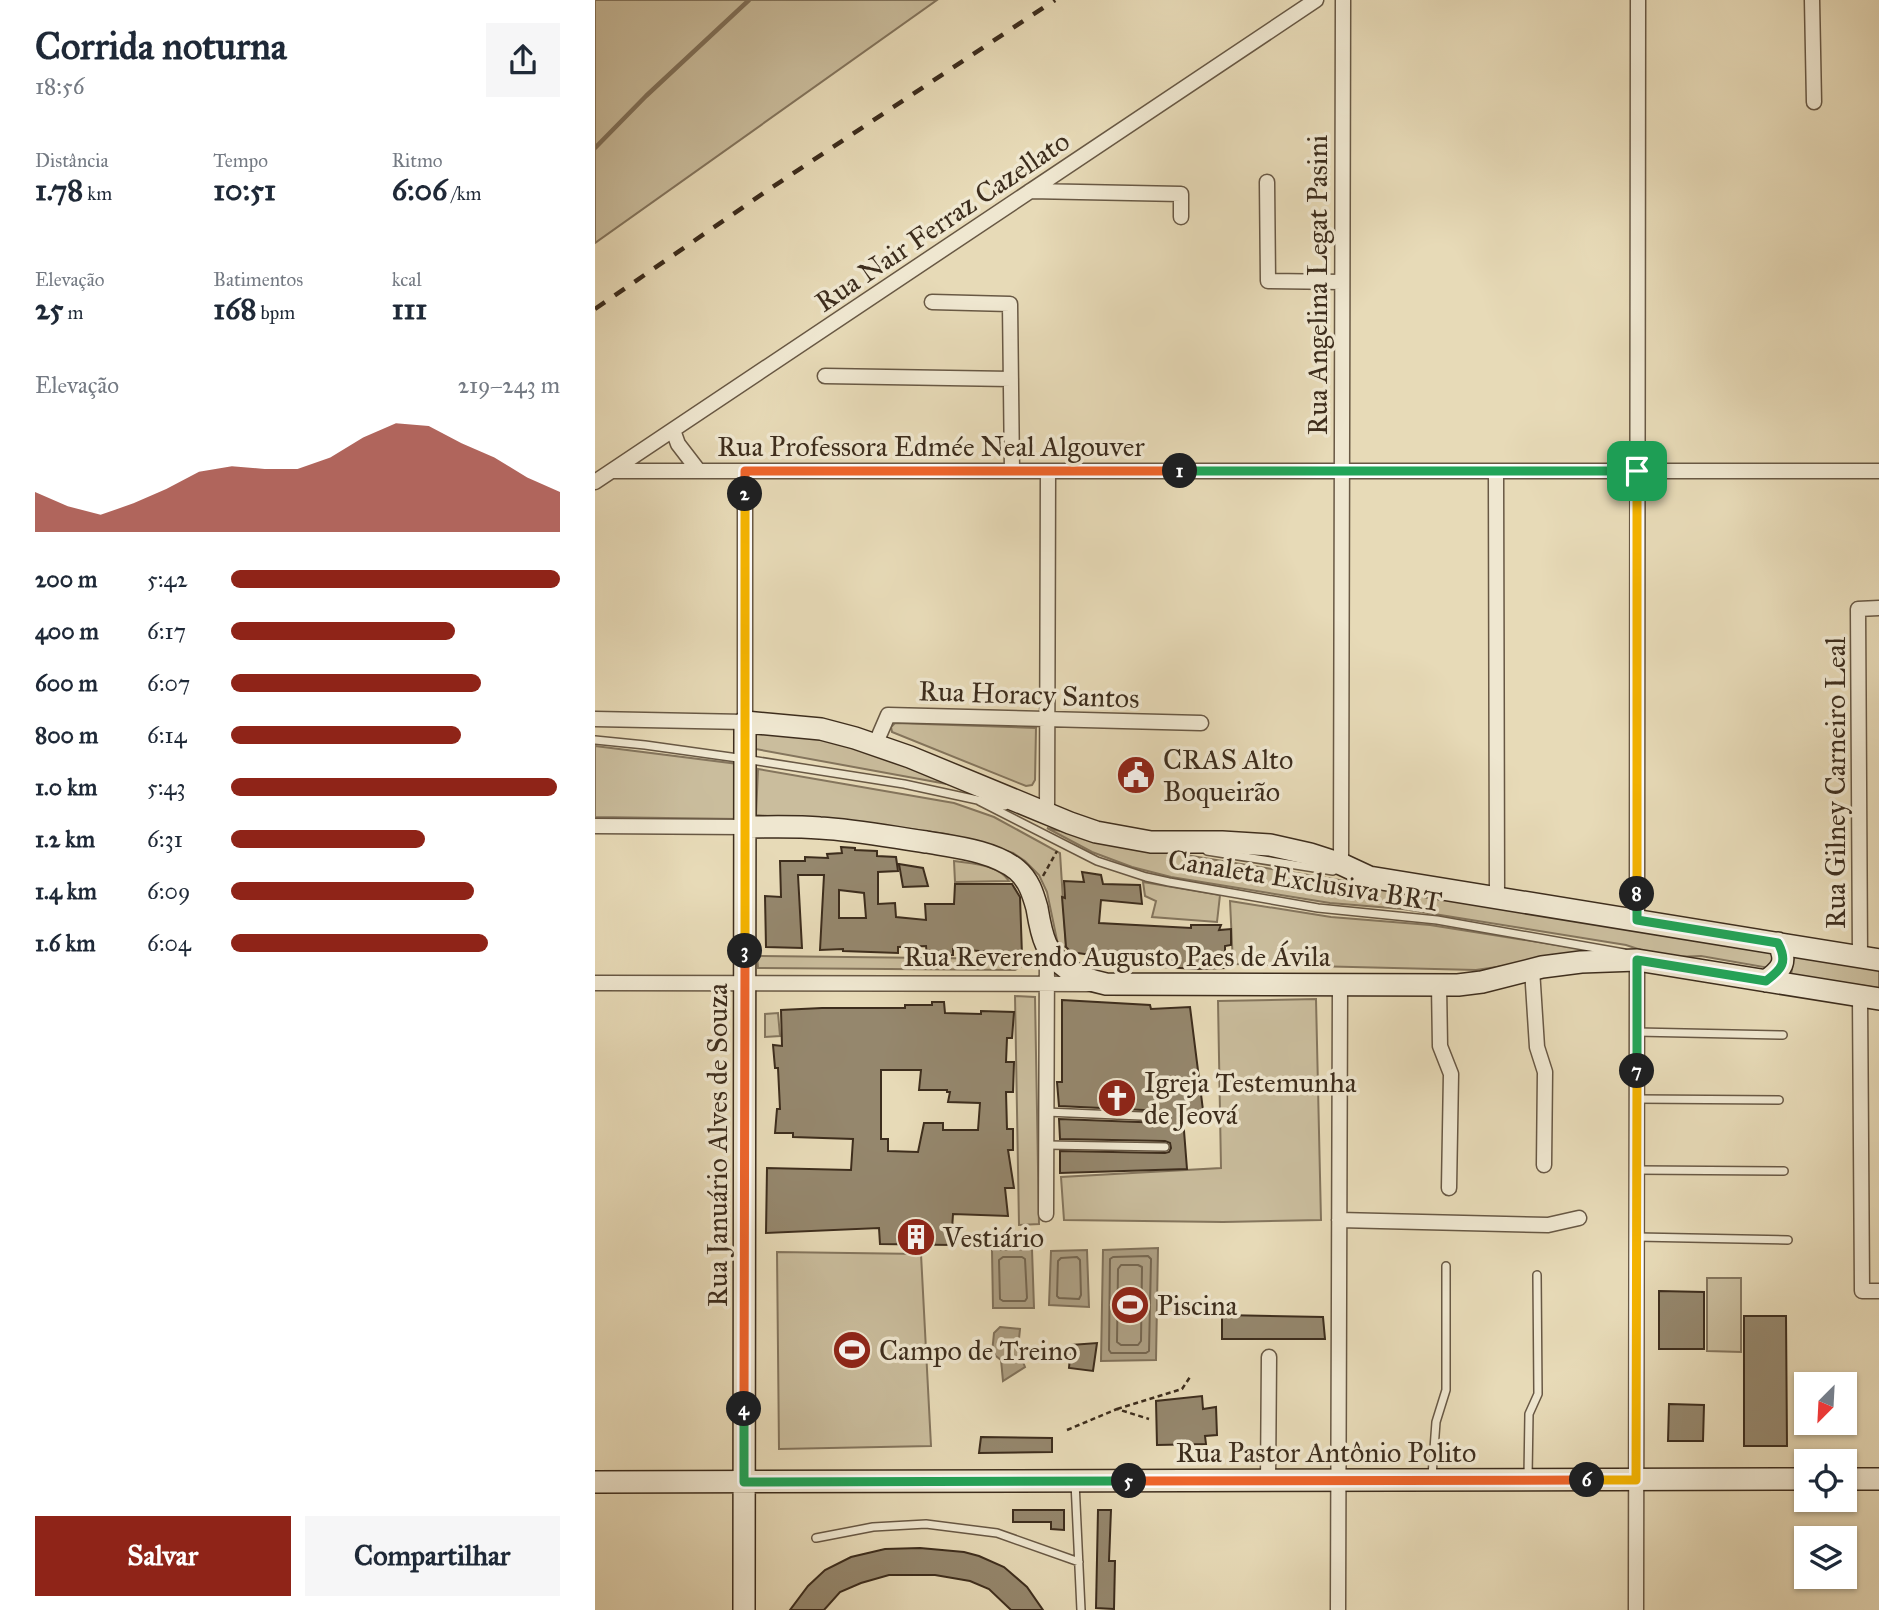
<!DOCTYPE html>
<html lang="pt">
<meta charset="utf-8">
<style>
body{margin:0;font-family:"IM FELL Great Primer",serif;background:#f6f6f7;color:#1f2937;height:100vh;display:flex;flex-direction:column;font-size:26px;white-space:nowrap}
*{box-sizing:border-box;margin:0}
p{font-size:23px;color:#747a83}
.icon{flex:none;width:38px;height:38px;fill:none;stroke:currentColor;stroke-width:2;stroke-linecap:round;stroke-linejoin:round}
.map{position:relative;flex:1;overflow:hidden}
.side{display:flex;flex-direction:column;background:#fff;width:595px}
.side>*{flex:none}
.needle{width:46px;rotate:204deg}
.buttons{position:absolute;left:1199px;top:1372px;display:grid;gap:14px}
.buttons a{display:grid;place-items:center;width:63px;height:63px;border-radius:0px;background:#fff;box-shadow:0 2px 5px #0004;font-size:35px}
.pin{position:absolute;display:grid;place-items:center;width:60px;height:60px;color:#fff;margin:-30px;border-radius:14px;box-shadow:0 4px 10px #0006}
.km{position:absolute;width:35px;height:35px;margin:-18px;border-radius:50%;background:#222;color:#fff;font-size:19px;line-height:35px;text-align:center}
.round{display:grid;place-items:center;flex:none;width:74px;height:74px;border-radius:0px;background:#f6f6f7}
.overview{display:flex;align-items:center;justify-content:space-between;height:119px;padding:0 35px}
h1{font-size:38px;font-weight:700;line-height:52px}
.stats{display:grid;grid-template-columns:repeat(3,1fr);gap:10px;height:119px;padding:7px 35px}
.stats div{display:grid;align-content:center}
.stats b{font-size:30px;font-weight:700}
.stats small{font-size:19px;font-weight:400}
.stats p{font-size:19px}
.chart{height:196px;padding:14px 35px}
.chart p{display:flex;justify-content:space-between}
.chart svg{width:100%;height:126px;margin-top:7px;fill:#8f2418;opacity:.7}
.button{display:flex;gap:14px;margin-top:auto;padding:14px 35px}
.button a{flex:1;height:80px;border-radius:0px;background:#8f2418;color:#fff;font-size:28px;font-weight:700;line-height:80px;text-align:center}
.button a+a{background:#f6f6f7;color:#1f2937}
ul{padding:0 35px;list-style:none;font-size:23px}
li{display:grid;grid-template-columns:112px 84px 1fr;align-items:center;height:52px}
li i{height:18px;border-radius:9px;background:#8f2418}
main{display:flex;flex:1;min-height:0}
.map>svg:first-child{display:block}
.green{fill:#cabd9d;stroke:#84755d;stroke-width:2}
.water{fill:#ad9f83;stroke:#80715a;stroke-width:2}
.lines{fill:none;stroke-linecap:round;stroke-linejoin:round}
.shore{stroke:#756650;stroke-width:2}
.stream{stroke:#80715a;stroke-width:4.5}
.building{fill:#95876d;stroke:#3d2d1d;stroke-width:2;fill-rule:evenodd}
.lane-casing{stroke:#685844;stroke-width:10}
.street-casing{stroke:#685844;stroke-width:17}
.secondary-casing{stroke:#3d2d1d;stroke-width:24}
.path{stroke:#3d2d1d;stroke-width:2.5;stroke-dasharray:5 3.5;stroke-linecap:butt}
.lane{stroke:#efe7d0;stroke-width:7}
.street{stroke:#efe7d0;stroke-width:14}
.secondary{stroke:#efe7d0;stroke-width:21}
.rail{stroke:#3d2d1d;stroke-width:4.5;stroke-dasharray:12 12;stroke-linecap:butt}
.split-1-casing{stroke:#fff;stroke-width:14}
.split-2-casing{stroke:#fff;stroke-width:14}
.split-3-casing{stroke:#fff;stroke-width:14}
.split-4-casing{stroke:#fff;stroke-width:14}
.split-5-casing{stroke:#fff;stroke-width:14}
.split-6-casing{stroke:#fff;stroke-width:14}
.split-7-casing{stroke:#fff;stroke-width:14}
.split-8-casing{stroke:#fff;stroke-width:14}
.split-9-casing{stroke:#fff;stroke-width:14}
.split-1{stroke:#22a559;stroke-width:9}
.split-2{stroke:#f0652b;stroke-width:9}
.split-3{stroke:#f5b400;stroke-width:9}
.split-4{stroke:#f0652b;stroke-width:9}
.split-5{stroke:#22a559;stroke-width:9}
.split-6{stroke:#f0652b;stroke-width:9}
.split-7{stroke:#f5b400;stroke-width:9}
.split-8{stroke:#22a559;stroke-width:9}
.split-9{stroke:#f5b400;stroke-width:9}
.labels{text-anchor:middle;stroke-width:7;stroke-linejoin:round;paint-order:stroke}
.street-label{font-size:28px;fill:#3d2d1d;stroke:#efe7d0}
.poi-label{font-size:28px;fill:#3d2d1d;stroke:#efe7d0;text-anchor:start}
</style>
<main>
<section class="side">
<div class="overview"><div><h1>Corrida noturna</h1><p>18:56</p></div><a class="round"><svg class="icon" aria-label="share" viewBox="0 0 24 24"><path d="M12 15V3M7 8l5-5 5 5M5 13v7h14v-7"/></svg></a></div>
<div class="stats">
<div><p>Distância</p><b>1.78<small> km</small></b></div>
<div><p>Tempo</p><b>10:51</b></div>
<div><p>Ritmo</p><b>6:06<small> /km</small></b></div>
</div>
<div class="stats">
<div><p>Elevação</p><b>25<small> m</small></b></div>
<div><p>Batimentos</p><b>168<small> bpm</small></b></div>
<div><p>kcal</p><b>111</b></div>
</div>
<div class="chart"><p><span>Elevação</span>219–243 m</p>
<svg viewBox="0 0 160 44" preserveAspectRatio="none"><path d="M0 44V30L10 35L20 38L30 34L40 29L50 23L60 21L70 22L80 22L90 18L100 11L110 6L120 7L130 13L140 18L150 25L160 30V44z"/></svg>
</div>
<ul>
<li><b>200 m</b>5:42<i style="width:100%"></i></li>
<li><b>400 m</b>6:17<i style="width:68%"></i></li>
<li><b>600 m</b>6:07<i style="width:76%"></i></li>
<li><b>800 m</b>6:14<i style="width:70%"></i></li>
<li><b>1.0 km</b>5:43<i style="width:99%"></i></li>
<li><b>1.2 km</b>6:31<i style="width:59%"></i></li>
<li><b>1.4 km</b>6:09<i style="width:74%"></i></li>
<li><b>1.6 km</b>6:04<i style="width:78%"></i></li>
</ul>
<div class="button"><a>Salvar</a><a>Compartilhar</a></div>
</section>
<div class="map">
<svg width="1284" height="1610" viewBox="0 0 1284 1610">
<rect width="100%" height="100%" fill="#e7dab7"/>
<filter id="stains"><feTurbulence type="fractalNoise" baseFrequency=".00286" numOctaves="4"/><feColorMatrix values="0 0 0 0 .2 0 0 0 0 .09 0 0 0 0 .02 0 0 0 .5 -.17"/></filter>
<radialGradient id="worn" r=".72"><stop offset=".6" stop-color="#630" stop-opacity="0"/><stop offset="1" stop-color="#630" stop-opacity=".3"/></radialGradient>
<path class="green" d="M0,0H342L0,243Z
M300,723L441,728L440,780L437,785L431,786L297,732L296,727Z
M170,732L238,741L379,789L155,748L157,735Z
M0,746L143,764V819L0,817Z
M163,769L359,803L399,817L465,853L471,947L463,945L452,892L444,875L430,861L418,853L351,834L316,829L161,815Z
M452,828L529,845L1177,950L1180,959L1174,968L1106,956L1078,957L1055,953L1031,945L808,909L735,903L576,877L537,867L497,852Z
M359,861C378,864 402,864 414,881L360,882Z
M548,882L625,895L622,922L557,917L561,901L550,896Z
M635,901L736,917L835,925L1006,952L881,970L638,964Z
M162,956L430,959L431,964L420,970L163,968Z
M1199,956L1284,966V988L1196,975Z
M420,996L440,997L444,1224L424,1225Z
M721,999L726,1220L628,1222L469,1220L466,1177L626,1168L623,1001Z
M183,1013L185,1036L170,1037V1014Z
M182,1252L326,1254L336,1446L184,1449Z
M1112,1278H1146V1352L1112,1351Z"/>
<path class="water" d="M563,1248L561,1360L506,1361L508,1250Z
M437,1249L439,1308H398L397,1250Z
M492,1250L494,1307L454,1305L456,1251Z
M405,1327L425,1329L423,1349L430,1367L408,1381L406,1360L397,1353L399,1333Z"/>
<g class="lines">
<path class="shore" d="M553,1256L556,1259L554,1351L551,1353H516L514,1350L515,1259L518,1257Z
M408,1257H427L430,1259L432,1298L430,1301H408L405,1299L404,1260Z
M466,1258L482,1257L485,1260L486,1295L484,1299L464,1298L462,1296L463,1261Z
M526,1265H543L547,1267L546,1341L543,1345H526L522,1342L523,1269Z"/>
<path class="stream" d="M0,148L51,96L154,0"/>
</g>
<path class="building" d="M246,847L260,848V850L282,851V856L301,857L303,871L283,872V904L300,903L301,917L331,920L330,904H359L360,884H417L425,897L427,955H396L397,952L358,949V955L332,956L331,946L303,947V953L248,951V949L225,950L229,875H203L207,948L171,947L170,896L186,897L185,861H210V857L233,858L232,854L247,853ZM244,890L269,893L271,918H244Z
M304,864L328,868L333,886L308,887Z
M487,872L506,875L508,884L545,885L547,904L506,900L504,923L596,928V925H626L624,930L636,929V945L630,946V968L602,969L517,964V958L476,952L471,947L467,897L470,898L469,881L489,882Z
M467,1000L555,1005L556,1009L595,1007L609,1118H588L592,1169L465,1173V1151L570,1153L574,1152L576,1148L575,1143L570,1141L465,1139L464,1119L570,1123L575,1121L576,1117L574,1112L570,1111L464,1106L462,1082H467Z
M337,1002H349L350,1013L386,1014V1011L419,1012L417,1038H412L411,1062H419L418,1092H411L412,1129H418V1150H413L419,1188H410L413,1216L358,1214L356,1245L285,1244L284,1228L171,1233L172,1168L256,1170L258,1139L198,1137V1133H180L182,1109H185L183,1068H180L178,1045L187,1046L186,1010L227,1008H310V1005H337ZM286,1070H326L324,1090H352V1092H355L353,1102L385,1103L383,1130H348V1123H329L323,1152L293,1151V1139H286Z
M1064,1291L1109,1292V1349H1064Z
M627,1315L728,1317L730,1339H627Z
M1149,1316H1191L1192,1446H1149Z
M502,1343L498,1371L474,1368L476,1345Z
M607,1396L608,1409L621,1407L622,1435L610,1436L611,1444L562,1445L561,1401Z
M1074,1404L1109,1405L1108,1441H1073Z
M386,1437L457,1438V1452L384,1453Z
M418,1510H469V1530L456,1529V1522H418Z
M503,1510H516L514,1561H520L519,1609L501,1608Z
M325,1548L369,1552L384,1556L409,1567L432,1587L448,1610H416L394,1589L375,1581L340,1575H294L266,1583L245,1592L229,1610H195L213,1586L230,1570L256,1557L290,1549Z"/>
<g class="lines">
<g class="lane-casing">
<path id="lane" d="M0,740L50,745L150,759L309,784L410,806
M384,801L502,861L551,877L574,882L723,908L842,920L1029,953
M612,851L738,871
M1042,1032L1188,1035
M1042,1099L1184,1100
M451,1112L570,1117
M452,1145L570,1147
M1042,1170L1189,1171
M1042,1237L1193,1240
M837,1476L841,1422L851,1390V1266
M933,1476L934,1414L943,1394L942,1275
M480,1482L486,1610
M221,1538L278,1527L331,1524L402,1533L484,1562"/>
</g>
<g class="street-casing">
<path id="street" d="M1217,0L1219,102
M672,182L673,281L747,282
M435,191L586,194V217
M337,302L415,304L417,471
M230,376L416,379
M78,430L83,444L103,470
M17,471H1284
M901,471L902,898
M0,482L721,0
M0,719L150,722V471
M280,745L293,715L606,723
M452,813L453,471
M0,826L150,827
M746,864L748,0
M1042,920L1043,0
M1265,957L1263,609L1284,608
M937,969L942,1047L950,1072L949,1165
M0,983L496,984
M844,985L845,1046L856,1074L854,1188
M1265,996L1267,1291H1284
M451,1214L452,947
M744,1220L953,1225L984,1218
M673,1481L674,1357
M743,1610L745,985
M1041,1610L1042,960"/>
</g>
<g class="secondary-casing">
<path id="secondary" d="M150,827C175,827 200,826 225,828C261,830 296,837 331,842C360,847 399,851 422,870C434,880 438,894 442,908C444,920 446,933 451,944C462,968 487,979 511,984L863,985L887,982L947,967L986,962L1042,960L1284,999
M1171,981C1187,969 1193,962 1183,943
M1250,1479H1284
M0,1482L1211,1479
M149,1610L150,722L226,729L260,738L315,757L475,823L501,832L556,842H627L675,845L715,854L746,864L774,877L1284,960"/>
</g>
<path class="path" d="M448,876L462,851
M522,1409L587,1389L595,1377
M472,1430L522,1409L554,1419"/>
<use href="#lane" class="lane"/>
<use href="#street" class="street"/>
<use href="#secondary" class="secondary"/>
<path class="rail" d="M0,309L176,188L460,0"/>
</g>
<g class="lines">
<g class="split-1-casing">
<path id="split-1" d="M585,471H1042"/>
</g>
<g class="split-2-casing">
<path id="split-2" d="M150,494V471H585"/>
</g>
<g class="split-3-casing">
<path id="split-3" d="M150,951V494"/>
</g>
<g class="split-4-casing">
<path id="split-4" d="M149,1409L150,951"/>
</g>
<g class="split-5-casing">
<path id="split-5" d="M149,1409V1482L534,1481"/>
</g>
<g class="split-6-casing">
<path id="split-6" d="M534,1481L992,1480"/>
</g>
<g class="split-7-casing">
<path id="split-7" d="M992,1480H1041L1042,1071"/>
</g>
<g class="split-8-casing">
<path id="split-8" d="M1042,1071V960L1171,981C1187,969 1193,962 1183,943L1042,920V894"/>
</g>
<g class="split-9-casing">
<path id="split-9" d="M1042,894V471"/>
</g>
<use href="#split-1" class="split-1"/>
<use href="#split-2" class="split-2"/>
<use href="#split-3" class="split-3"/>
<use href="#split-4" class="split-4"/>
<use href="#split-5" class="split-5"/>
<use href="#split-6" class="split-6"/>
<use href="#split-7" class="split-7"/>
<use href="#split-8" class="split-8"/>
<use href="#split-9" class="split-9"/>
</g>
<defs>
<g id="civic-disc" transform="scale(2.0125)"><circle r="9.5" fill="#8f2418" stroke="#efe7d0"/><path d="M-.6-6.5H3V-4.5H.6V-3L4-1V1h2V6H-6V1h2V-1L-.6-3ZM-1.2 2.5V6h2.4V2.5Z" fill="#fff"/></g>
<g id="church-disc" transform="scale(2.0125)"><circle r="9.5" fill="#8f2418" stroke="#efe7d0"/><path d="M-1.2-6h2.4v3.5h3.3v2.4h-3.3V6h-2.4V-.1h-3.3v-2.4h3.3Z" fill="#fff"/></g>
<g id="building-disc" transform="scale(2.0125)"><circle r="9.5" fill="#8f2418" stroke="#efe7d0"/><path d="M-4-6H4V6H1V3H-1V6H-4ZM-2.5-4.3h1.7v1.8h-1.7ZM.8-4.3h1.7v1.8H.8ZM-2.5-1h1.7V.8h-1.7ZM.8-1h1.7V.8H.8Z" fill="#fff"/></g>
<g id="stadium-disc" transform="scale(2.0125)"><circle r="9.5" fill="#8f2418" stroke="#efe7d0"/><path d="M0-5a6.5 5 0 1 0 0 10a6.5 5 0 1 0 0-10ZM-3.5-1.8h7v3.6h-7Z" fill="#fff"/></g>
</defs>
<g fill-rule="evenodd">
<use href="#civic-disc" x="541" y="775"/>
<use href="#church-disc" x="522" y="1098"/>
<use href="#building-disc" x="321" y="1237"/>
<use href="#stadium-disc" x="535" y="1305"/>
<use href="#stadium-disc" x="257" y="1350"/>
</g>
<g class="labels">
<g class="street-label">
<text transform="translate(347 221) rotate(-34)" y="10">Rua Nair Ferraz Cazellato</text>
<text transform="translate(722 285) rotate(-90)" y="10">Rua Angelina Legat Pasini</text>
<text x="336" y="456">Rua Professora Edmée Neal Algouver</text>
<text transform="translate(434 694) rotate(2)" y="10">Rua Horacy Santos</text>
<text transform="translate(1240 783) rotate(-90)" y="10">Rua Gilney Carneiro Leal</text>
<text transform="translate(710 880) rotate(9)" y="10">Canaleta Exclusiva BRT</text>
<text x="522" y="966">Rua Reverendo Augusto Paes de Ávila</text>
<text transform="translate(122 1145) rotate(-90)" y="10">Rua Januário Alves de Souza</text>
<text x="731" y="1462">Rua Pastor Antônio Polito</text>
</g>
<g class="poi-label">
<text x="568" y="769">CRAS Alto<tspan x="568" dy="32">Boqueirão</tspan></text>
<text x="549" y="1092">Igreja Testemunha<tspan x="549" dy="32">de Jeová</tspan></text>
<text x="348" y="1247">Vestiário</text>
<text x="562" y="1315">Piscina</text>
<text x="284" y="1360">Campo de Treino</text>
</g>
</g>
<rect width="100%" height="100%" filter="url(#stains)"/>
<rect width="100%" height="100%" fill="url(#worn)"/>
</svg>
<div class="buttons">
<a><svg class="needle" viewBox="-14 -14 28 28"><path d="M0-13l5 13h-10z" fill="#e53935"/><path d="M0 13l5-13h-10z" fill="#747a83"/></svg></a>
<a><svg class="icon" aria-label="locate" viewBox="0 0 24 24"><circle cx="12" cy="12" r="6"/><path d="M12 2v4M12 18v4M2 12h4M18 12h4"/></svg></a>
<a><svg class="icon" aria-label="layers" viewBox="0 0 24 24"><path d="M12 4l9 5-9 5-9-5zM3 14l9 5 9-5"/></svg></a>
</div>
<div class="pin" style="left:1042px;top:471px;background:#1e9e55"><svg class="icon" aria-label="arrive" viewBox="0 0 24 24"><path d="M6 21V4h12l-3 4 3 4H6"/></svg></div>
<b class="km" style="left:585px;top:471px">1</b>
<b class="km" style="left:150px;top:494px">2</b>
<b class="km" style="left:150px;top:951px">3</b>
<b class="km" style="left:149px;top:1409px">4</b>
<b class="km" style="left:534px;top:1481px">5</b>
<b class="km" style="left:992px;top:1480px">6</b>
<b class="km" style="left:1042px;top:1071px">7</b>
<b class="km" style="left:1042px;top:894px">8</b>
</div>
</main>
